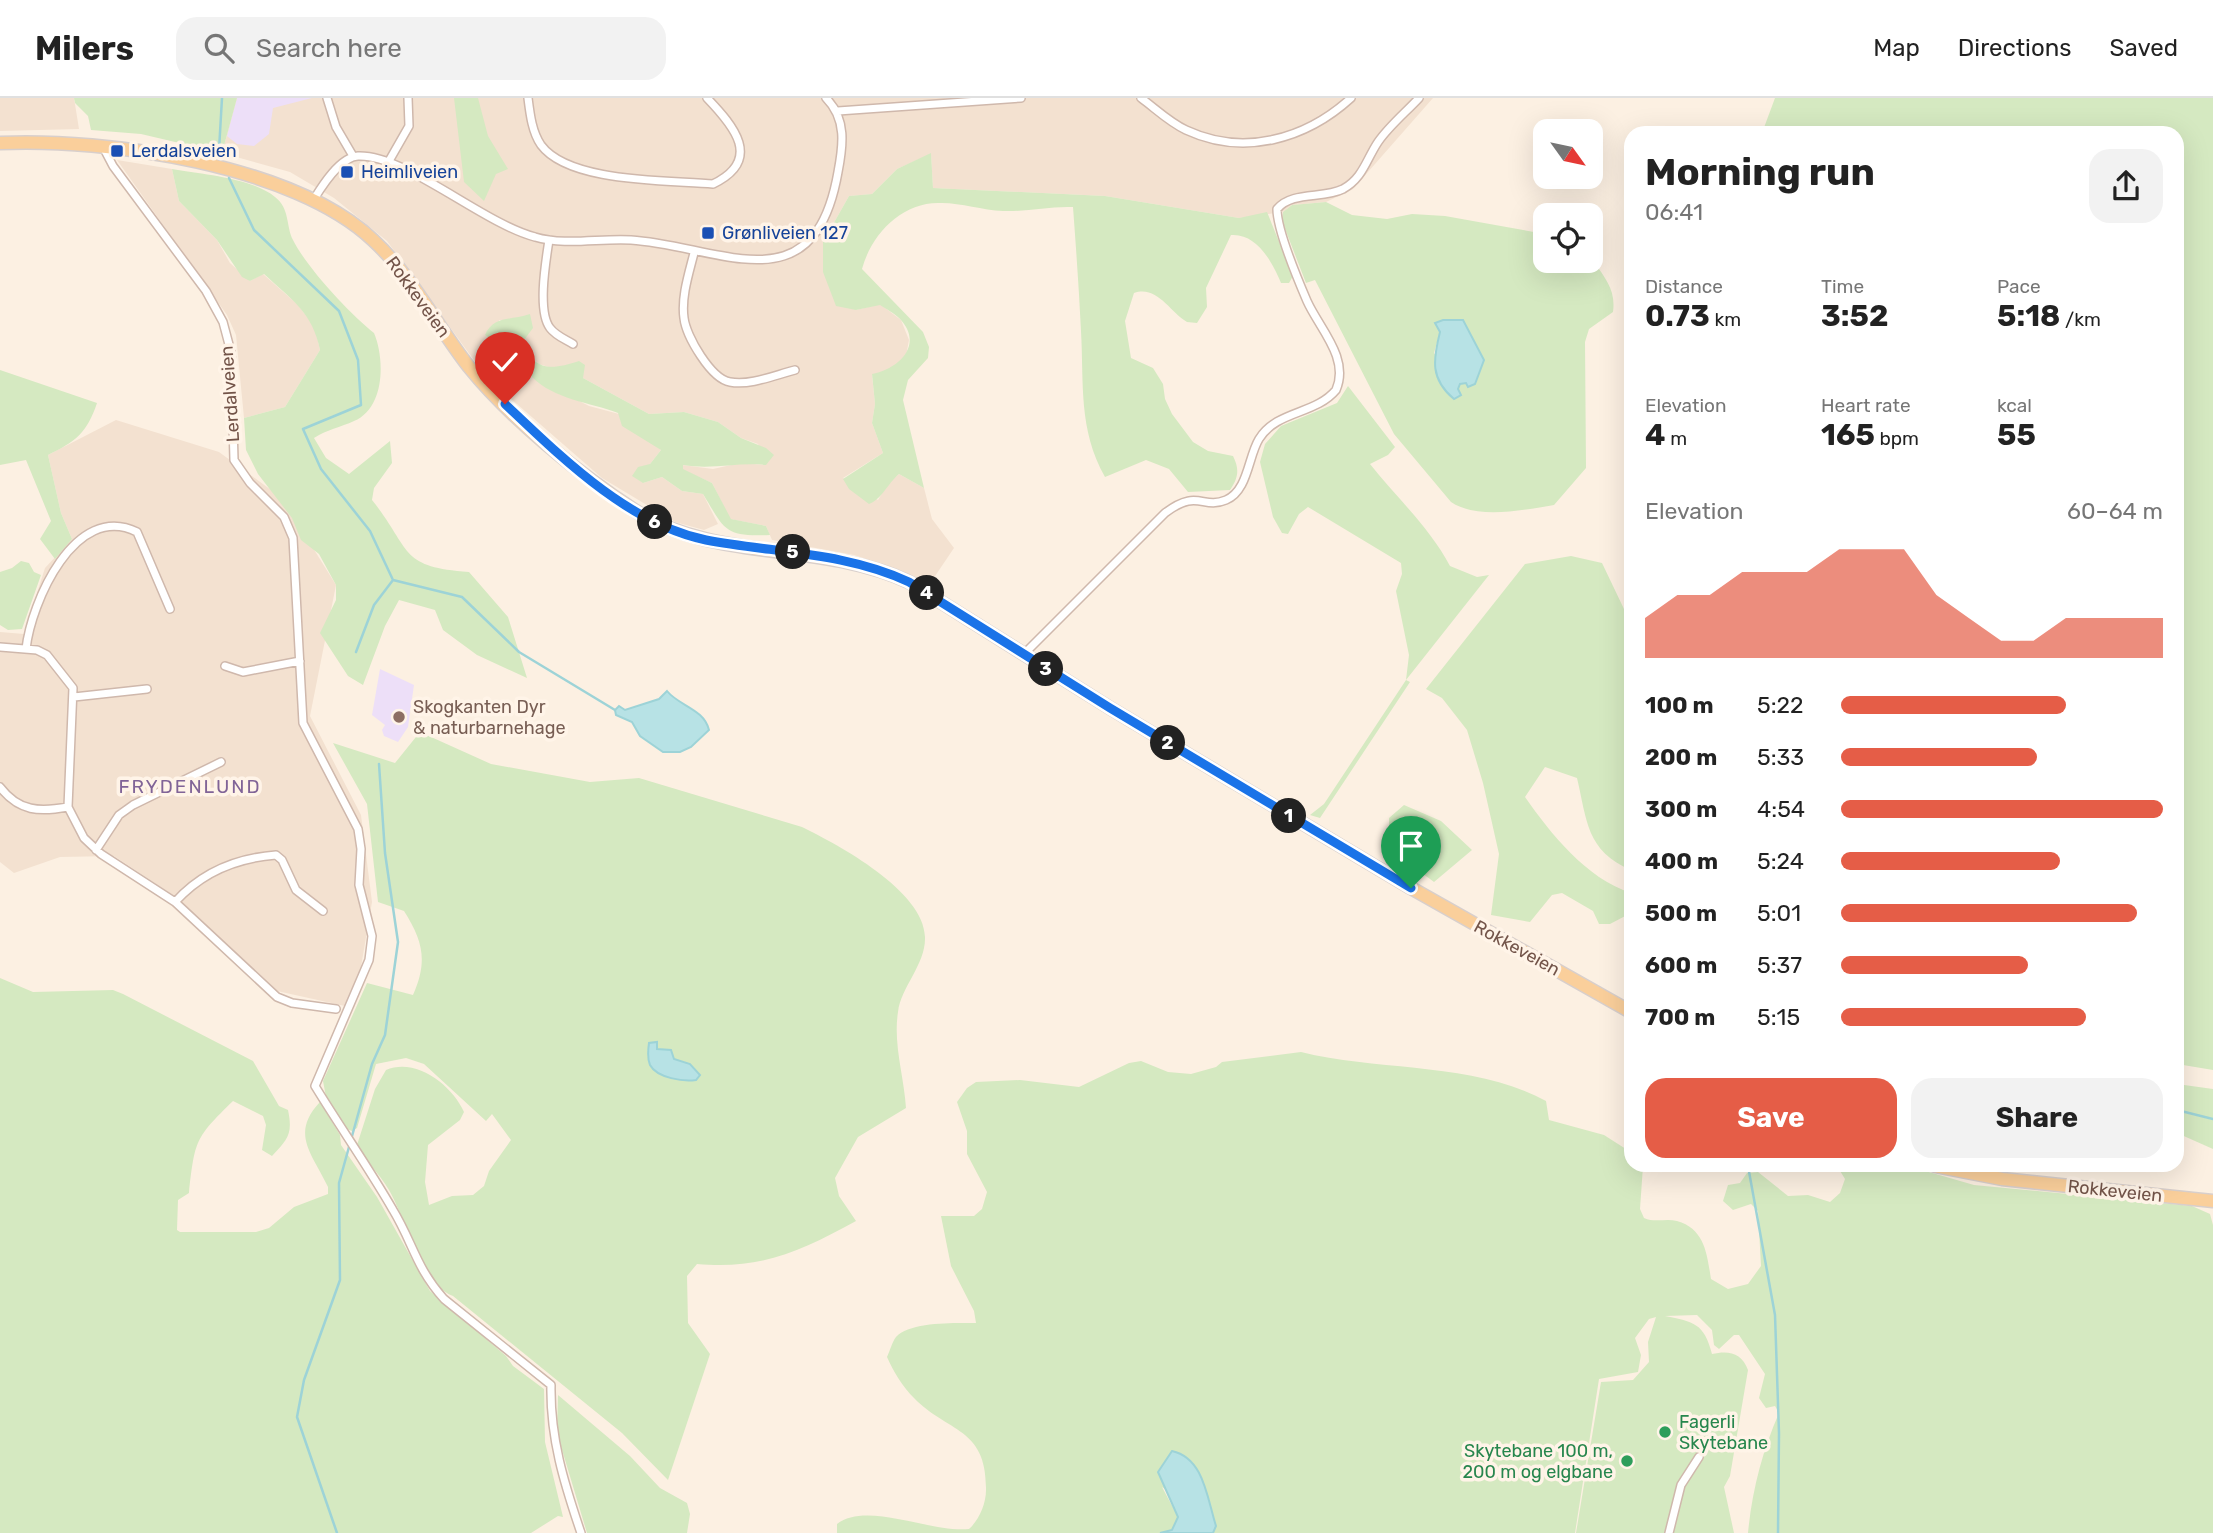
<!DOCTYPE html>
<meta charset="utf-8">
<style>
body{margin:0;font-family:Rubik,sans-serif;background:#f2f2f2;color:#222;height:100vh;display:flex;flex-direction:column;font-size:26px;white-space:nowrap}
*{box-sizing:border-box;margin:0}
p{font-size:23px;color:#767676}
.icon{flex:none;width:38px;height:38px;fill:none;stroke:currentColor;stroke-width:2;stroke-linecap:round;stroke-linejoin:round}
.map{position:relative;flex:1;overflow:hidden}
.drawer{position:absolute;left:1624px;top:28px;width:560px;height:1046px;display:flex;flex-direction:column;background:#fff;border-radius:21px;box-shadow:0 7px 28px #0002}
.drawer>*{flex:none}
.needle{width:46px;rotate:123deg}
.fabs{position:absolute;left:1533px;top:21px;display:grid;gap:14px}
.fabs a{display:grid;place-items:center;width:70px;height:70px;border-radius:14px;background:#fff;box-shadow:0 7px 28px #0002;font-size:35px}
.pin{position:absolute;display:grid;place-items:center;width:60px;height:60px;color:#fff;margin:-72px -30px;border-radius:50% 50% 50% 0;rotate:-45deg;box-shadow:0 0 7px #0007}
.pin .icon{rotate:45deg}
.km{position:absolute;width:35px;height:35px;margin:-18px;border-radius:50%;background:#222;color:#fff;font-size:19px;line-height:35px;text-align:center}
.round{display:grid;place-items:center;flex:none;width:74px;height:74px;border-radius:21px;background:#f2f2f2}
.overview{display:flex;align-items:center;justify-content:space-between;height:119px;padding:0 21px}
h1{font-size:38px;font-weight:700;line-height:52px}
.stats{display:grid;grid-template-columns:repeat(3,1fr);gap:10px;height:119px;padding:7px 21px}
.stats div{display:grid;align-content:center}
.stats b{font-size:30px;font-weight:700}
.stats small{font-size:19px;font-weight:400}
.stats p{font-size:19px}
.chart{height:196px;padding:14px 21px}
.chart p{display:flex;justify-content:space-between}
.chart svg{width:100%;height:126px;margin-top:7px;fill:#e55d47;opacity:.7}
.cta{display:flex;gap:14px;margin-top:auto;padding:14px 21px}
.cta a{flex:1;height:80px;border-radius:21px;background:#e55d47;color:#fff;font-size:28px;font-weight:700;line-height:80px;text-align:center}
.cta a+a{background:#f2f2f2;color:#222}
ul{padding:0 21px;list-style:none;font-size:23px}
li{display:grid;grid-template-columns:112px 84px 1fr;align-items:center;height:52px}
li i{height:18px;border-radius:9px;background:#e55d47}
header{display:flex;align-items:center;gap:42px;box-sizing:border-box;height:98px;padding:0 35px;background:#fff;border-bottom:2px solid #e0e0e0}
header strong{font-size:33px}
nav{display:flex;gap:38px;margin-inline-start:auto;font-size:24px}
.search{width:490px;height:63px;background:#f2f2f2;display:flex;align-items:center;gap:18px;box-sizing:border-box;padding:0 24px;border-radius:21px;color:#767676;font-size:26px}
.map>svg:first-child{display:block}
.residential{fill:#f3e1d0}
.education{fill:#eddff8}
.green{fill:#d5e9c1;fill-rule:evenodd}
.water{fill:#b7e2e5;stroke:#9dd3d7;stroke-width:2}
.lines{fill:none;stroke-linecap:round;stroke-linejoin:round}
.stream{stroke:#9dd3d7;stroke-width:2.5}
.street-casing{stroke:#cfb8ac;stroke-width:10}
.primary-casing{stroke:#d8cfcc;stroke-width:15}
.street{stroke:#fff;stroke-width:7}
.primary{stroke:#facf9b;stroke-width:12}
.route-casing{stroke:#fff;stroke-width:14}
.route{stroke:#1a73e8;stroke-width:9}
.transit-dot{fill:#1a4fb4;stroke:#fff4e8;stroke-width:2.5}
.education-dot{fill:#8d6e63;stroke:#fff4e8;stroke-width:2.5}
.leisure-dot{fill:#2e9e5b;stroke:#fff4e8;stroke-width:2.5}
.labels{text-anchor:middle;stroke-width:7;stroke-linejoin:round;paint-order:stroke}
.transit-label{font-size:18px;fill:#164399;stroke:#fff4e8;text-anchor:start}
.street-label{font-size:18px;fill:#735449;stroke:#fff4e8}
.education-label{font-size:18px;fill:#785e54;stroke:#fff4e8;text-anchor:start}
.leisure-label{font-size:18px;fill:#27864d;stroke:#fff4e8;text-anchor:start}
.neighbourhood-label{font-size:19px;letter-spacing:2px;fill:#816497;stroke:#fff4e8}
</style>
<header>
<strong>Milers</strong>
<div class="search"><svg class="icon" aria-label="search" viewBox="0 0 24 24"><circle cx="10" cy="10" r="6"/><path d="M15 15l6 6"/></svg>Search here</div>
<nav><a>Map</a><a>Directions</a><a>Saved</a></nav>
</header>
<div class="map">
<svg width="2213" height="1435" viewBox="0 0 2213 1435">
<rect width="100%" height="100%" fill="#fcf0e2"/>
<path class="residential" d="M0,0H74L79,31L0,33Z
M237,0H1433L1353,91L1326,104L1292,107L1283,114L1239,120L1105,98L933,90L931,56L897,71L872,96L849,98L823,144L856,212L880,206L901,222L909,242L906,258L889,273L872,277L875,306L872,325L883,355L843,380L878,402L888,385L899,376L924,390L932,421L954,450L929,487L900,472L854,457L772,442L766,428L730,421L712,385L683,372L682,367L713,371L740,365L766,367L758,346L741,340L718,324L684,314L649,316L583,280L539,266L527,256L524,242L530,217L509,223L499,222L498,245L508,246L531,278L589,308L619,316L661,352L650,366L643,385L662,379L682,393L703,396L718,426L704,432L675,424L602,380L487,280L387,143L334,100L290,74L222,55Z
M117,62L172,71L179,103L217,142L230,165L250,183L263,176L297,206L315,229L320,252L285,309L244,320L236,237L227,217Z
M116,322L219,354L282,400L336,487L310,618L361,717L372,804L354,910L277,893L173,797L114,758L60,759L14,775L0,764V534L24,536L45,470L72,441L61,415L48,357Z"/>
<path class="education" d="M237,0H312L273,10L269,36L254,48L237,46L227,38Z
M380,571L414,587L408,629L398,644L384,638L382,632L385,627L372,617Z"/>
<path class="green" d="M74,0H237L222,55L141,36L91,32L88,18L75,5Z
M454,0H478L488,38L508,71L496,76L484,103L464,84Z
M1775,0H2213V972L2177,966V35H1762Z
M931,55L933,90L1105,98L1239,120L1267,114L1293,178L1289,185H1281C1272,164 1257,135 1231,137L1206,190L1207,209L1197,225L1187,224C1169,213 1157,187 1134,195L1125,223L1131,260L1153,270L1163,286L1165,301L1172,316L1193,344L1208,353L1233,358C1240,372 1238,380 1230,392L1188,394L1169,371L1146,362L1105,379C1078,331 1084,285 1081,233C1079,191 1076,150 1073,109C1049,108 1026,114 1003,113C981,112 959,104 938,105C901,105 871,137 862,171L923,234L929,249L928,260L908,282L903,302L924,390L899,376C888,385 882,401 869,406L849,391L843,381L883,355L872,325L875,306L872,276C899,271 925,246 899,220C894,215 886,211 880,207L856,212L836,208L823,174V144L849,98L872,96L897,71Z
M172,71C201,76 252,80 275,99C290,110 286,129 293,142C307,170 350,216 374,235C385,261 385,310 354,323C341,329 326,332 314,340L326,360L349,376L390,343L392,365L374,390L372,402C412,452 398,469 469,474L508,519L527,580L477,557L443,532L435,512L399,502L385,528L363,587L348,578L320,535L336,502V487L319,456L301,442L292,420L258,376L246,352L244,320L285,309L320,252C313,215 291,201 264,176L250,183L242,179L217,142L179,103Z
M1326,104L1352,117L1387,121L1412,116L1445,118L1545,136V163L1594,164C1606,181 1616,193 1613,214L1589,231L1585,244L1586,370L1554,407C1523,412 1478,422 1451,404L1394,336L1315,182L1306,185L1282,123L1283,114L1292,107ZM1440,234L1466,285L1460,286L1458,290L1434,255Z
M530,216L533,230L524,242C532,274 552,272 579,263L585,267L583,280L649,316L684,314L718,324L741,340L766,350L774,357L766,367C738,364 712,372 683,367V371L712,385L731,421L766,428L770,437C724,439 725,432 703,396L682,393L662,379L643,385L632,378L638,369L650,366L661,352L622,328L618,315C590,304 554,302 531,278C523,268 517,256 508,246L498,245L485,237C494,217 510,223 530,216Z
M0,272L97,305C87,335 75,344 48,357L61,415L72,441L55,461L40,441L51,423L26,362L0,367Z
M1348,288L1395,349L1388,357L1370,366C1397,400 1430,430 1450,468L1477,479L1489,477L1406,582L1410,584L1320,720L1310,717L1324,706L1406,582L1409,557L1396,493L1402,476L1401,465L1308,409L1299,416L1288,436L1282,435L1273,419L1260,364L1265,346L1281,328L1337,305Z
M1571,458L1602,465L1624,511L1631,536V772C1586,753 1587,722 1577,680L1545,669L1525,699C1551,736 1586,780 1631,795V815L1610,826H1599L1593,813L1562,795L1552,797L1530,824L1491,817L1499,756L1483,685L1467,632L1442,600L1426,591L1525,466Z
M21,463L29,465L34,474L41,477L22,531L8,532L0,527V474L12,470Z
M420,634L491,666L590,684L639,680L802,729C839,747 924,793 925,839C926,866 901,889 898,914C893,946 904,978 906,1010L858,1039L835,1080L839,1098L856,1123C801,1153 761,1172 697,1166L687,1178L688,1225L710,1256L668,1382L622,1335L453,1198C419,1185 406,1121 389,1092C380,1076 365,1063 357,1047L375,991L386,972C416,959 452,987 464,1014L460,1022L428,1047L425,1084L429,1107L452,1098L473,1097L484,1088L489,1073L511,1042L492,1016L486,1023L424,966L406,960L376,966L357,1030L352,1033L347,1031L326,999L323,983L367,885L413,897C428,863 423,843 404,813L378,804L367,706L333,645L395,665Z
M1404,707L1441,723L1472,752L1434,784C1407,763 1388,757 1389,720Z
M0,880L33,894L113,892L123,896L253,963L279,1008L288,1012C293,1036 288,1041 272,1058L262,1052L266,1027L263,1018L233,1003C195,1040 195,1042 189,1095L178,1102L177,1132L180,1134H256L269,1130L294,1109L328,1096V1089C312,1055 290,1036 320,1004L340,1037L341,1047L377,1099L430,1193L506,1258L513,1268L544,1291L545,1344L563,1419L558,1418L531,1435H0Z
M1301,954C1382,974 1471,963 1546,1003L1549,1022L1604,1037L1629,1053L1631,1068H1643L1640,1111L1644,1120C1655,1125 1666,1120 1677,1123C1705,1131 1707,1156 1711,1181L1728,1191L1748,1186L1761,1168L1758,1113L1751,1106L1733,1112L1723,1103L1728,1087L1740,1085L1747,1075L1758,1074L1788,1098L1808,1097L1830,1104L1840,1095L1845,1081L1837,1068H1908L1974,1087L2192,1108L2210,1116L2213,1127V1435H1748C1752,1393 1762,1354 1779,1315L1775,1308L1766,1310L1759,1300L1765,1276L1739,1237H1734L1719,1251L1714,1247L1712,1232L1697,1217L1665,1218C1694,1224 1704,1225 1712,1256C1729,1252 1742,1255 1748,1272L1730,1378L1724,1389L1734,1435H1576L1601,1284L1633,1282L1649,1264L1648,1244L1656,1219L1649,1221L1635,1240L1641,1257L1638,1274L1599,1281L1575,1435H1213L1215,1428L1162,1389L1178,1419L1172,1432L1160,1435H837V1426C867,1403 930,1435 969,1431C979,1422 986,1406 986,1392C987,1329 948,1335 914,1300C903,1289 893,1273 887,1259C890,1253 892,1244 896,1239C910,1223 958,1225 976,1225L974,1213L951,1168L941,1118H974L982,1111L987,1094L967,1056V1033L957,1004L967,990L976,984L1020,982L1079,989L1129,965L1141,963L1168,974L1191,976L1216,969L1222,964Z
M2177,986L2213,991V1051L2177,1035Z
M558,1297L630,1358L660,1390L687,1405L690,1416L687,1435H587L557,1335Z"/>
<path class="water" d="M1443,222H1463L1484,262L1475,286L1468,289L1466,285L1460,286L1458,291L1461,297L1454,301C1430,281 1433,262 1440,234L1435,225Z
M667,593C679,608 704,611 709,632L691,649L680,654H663L640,638L632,624L616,617L615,612L619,608L625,612L659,601Z
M657,944V951L671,952L674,961L690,966L700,977L696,982C684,984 657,980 650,967C647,960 648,952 649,945Z
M1172,1353C1204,1360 1207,1400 1216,1428L1213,1435H1160L1172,1432L1178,1419L1158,1374Z"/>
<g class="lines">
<path class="stream" d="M219,52L222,0
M229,80L254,132L339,213L358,262L361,307L303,331L321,371L370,433L393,482L374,507L356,554
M393,482L462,499L519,554L615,612
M2177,1012L2213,1021
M1748,1068L1775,1217L1779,1335L1778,1435
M337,1435L297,1319L304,1282L340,1182L339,1085L372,966L385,937L398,844L385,755L379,666"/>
<g class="street-casing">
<path id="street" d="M327,0L336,29L353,58
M528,0C530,16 532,34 541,47C569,85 668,82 713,86C763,62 734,28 707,0
M1141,0C1156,11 1169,24 1186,32C1244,59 1306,41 1351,0
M838,13L1021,0
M102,47L113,68L206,193L223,224L231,254L234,362L250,385L284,419L293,440L303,625L358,731L361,751L359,787L372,838L369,862L315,988C340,1029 369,1070 393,1112C413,1145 416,1170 444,1201L551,1287C550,1340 564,1385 581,1435
M389,63L409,28L408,0
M314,101C322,88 340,59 358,58C405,56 482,125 535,139C565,148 600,140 631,142C721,148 814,211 838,74C843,48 847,21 826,0
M549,142C546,162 537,213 550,230C556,238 565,241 573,246
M694,155C689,175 681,199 684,220C686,238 711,281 730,284C750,288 775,277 795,272
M0,549L37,552L47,557L73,590L68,709L84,740L101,756L175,804L277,899L292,905L336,911
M26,551C31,505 75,403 137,434L170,511
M1024,556L1165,415C1198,390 1202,412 1226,402C1248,393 1248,359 1259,341C1277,312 1315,317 1336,292C1350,260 1319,230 1307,203C1298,182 1277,132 1277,111C1292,93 1323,101 1343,91C1363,80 1366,62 1378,44C1389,28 1406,14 1419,0
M225,568L243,574L300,563
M74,599L147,591
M0,689C19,714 40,714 68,709
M96,752L119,717L133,707L221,664
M175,804C202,774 236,760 276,757L282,762L296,792L323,813
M1669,1435L1681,1387L1699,1359"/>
</g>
<g class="primary-casing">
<path id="primary" d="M0,45C106,40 294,67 373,142C412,178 437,228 469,269C509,319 580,377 634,412C716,465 822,443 909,484L1110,610L1411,790L1631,914
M1935,1068L2002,1081L2213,1103"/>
</g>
<use href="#street" class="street"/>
<use href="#primary" class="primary"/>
</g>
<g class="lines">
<g class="route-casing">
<path id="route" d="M505,306C561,359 628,426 706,442C775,455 845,454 909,484L1110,610L1411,790"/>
</g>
<use href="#route" class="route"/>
</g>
<g class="transit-dot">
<rect x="110" y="46" width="14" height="14" rx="3.5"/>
<rect x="340" y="67" width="14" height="14" rx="3.5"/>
<rect x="701" y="128" width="14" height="14" rx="3.5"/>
</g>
<circle class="education-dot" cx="399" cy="619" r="7"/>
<g class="leisure-dot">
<circle cx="1665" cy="1334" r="7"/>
<circle cx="1627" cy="1363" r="7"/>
</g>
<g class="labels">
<g class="transit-label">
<text x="131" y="59">Lerdalsveien</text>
<text x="361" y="80">Heimliveien</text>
<text x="722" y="141">Grønliveien 127</text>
</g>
<g class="street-label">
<text transform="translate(418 199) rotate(54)" y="6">Rokkeveien</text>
<text transform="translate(230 296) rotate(-94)" y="6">Lerdalveien</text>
<text transform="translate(1517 850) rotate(29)" y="6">Rokkeveien</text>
<text transform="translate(2115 1093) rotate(6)" y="6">Rokkeveien</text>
</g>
<g class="education-label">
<text x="413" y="615">Skogkanten Dyr<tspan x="413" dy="21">&amp; naturbarnehage</tspan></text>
</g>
<g class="leisure-label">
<text x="1679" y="1330">Fagerli<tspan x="1679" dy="21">Skytebane</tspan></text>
<text x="1613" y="1359" text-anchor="end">Skytebane 100 m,<tspan x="1613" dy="21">200 m og elgbane</tspan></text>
</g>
<g class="neighbourhood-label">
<text x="190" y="695">FRYDENLUND</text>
</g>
</g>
</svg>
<div class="fabs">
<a><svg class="needle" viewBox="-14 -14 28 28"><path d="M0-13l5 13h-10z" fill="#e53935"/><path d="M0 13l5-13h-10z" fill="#767676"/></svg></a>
<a><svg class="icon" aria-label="locate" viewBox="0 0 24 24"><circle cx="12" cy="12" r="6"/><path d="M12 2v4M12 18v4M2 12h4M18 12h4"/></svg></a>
</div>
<div class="pin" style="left:1411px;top:790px;background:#1e9e55"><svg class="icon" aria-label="arrive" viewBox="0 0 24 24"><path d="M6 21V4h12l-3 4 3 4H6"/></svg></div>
<div class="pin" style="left:505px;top:306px;background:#d93025"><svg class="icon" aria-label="check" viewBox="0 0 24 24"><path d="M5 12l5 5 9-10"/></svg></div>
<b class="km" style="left:1289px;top:718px">1</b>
<b class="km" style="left:1168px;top:645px">2</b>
<b class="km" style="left:1046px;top:571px">3</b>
<b class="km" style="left:927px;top:495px">4</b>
<b class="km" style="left:793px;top:454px">5</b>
<b class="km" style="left:655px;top:424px">6</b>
<section class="drawer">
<div class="overview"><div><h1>Morning run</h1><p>06:41</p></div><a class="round"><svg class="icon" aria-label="share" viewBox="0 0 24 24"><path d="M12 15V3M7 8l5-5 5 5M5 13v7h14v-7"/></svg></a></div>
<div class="stats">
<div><p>Distance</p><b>0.73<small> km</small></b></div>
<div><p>Time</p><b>3:52</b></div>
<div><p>Pace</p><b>5:18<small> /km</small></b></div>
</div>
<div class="stats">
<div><p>Elevation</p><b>4<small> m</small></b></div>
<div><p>Heart rate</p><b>165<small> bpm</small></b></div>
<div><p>kcal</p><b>55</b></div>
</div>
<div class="chart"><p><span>Elevation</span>60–64 m</p>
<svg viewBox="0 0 160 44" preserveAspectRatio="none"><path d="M0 44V30L10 22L20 22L30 14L40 14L50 14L60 6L70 6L80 6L90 22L100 30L110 38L120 38L130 30L140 30L150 30L160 30V44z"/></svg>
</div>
<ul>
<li><b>100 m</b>5:22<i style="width:70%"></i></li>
<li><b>200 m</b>5:33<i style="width:61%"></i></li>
<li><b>300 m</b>4:54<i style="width:100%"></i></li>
<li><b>400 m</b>5:24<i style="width:68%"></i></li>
<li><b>500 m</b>5:01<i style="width:92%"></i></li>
<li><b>600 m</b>5:37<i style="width:58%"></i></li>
<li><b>700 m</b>5:15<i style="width:76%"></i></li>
</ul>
<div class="cta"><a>Save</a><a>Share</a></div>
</section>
</div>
